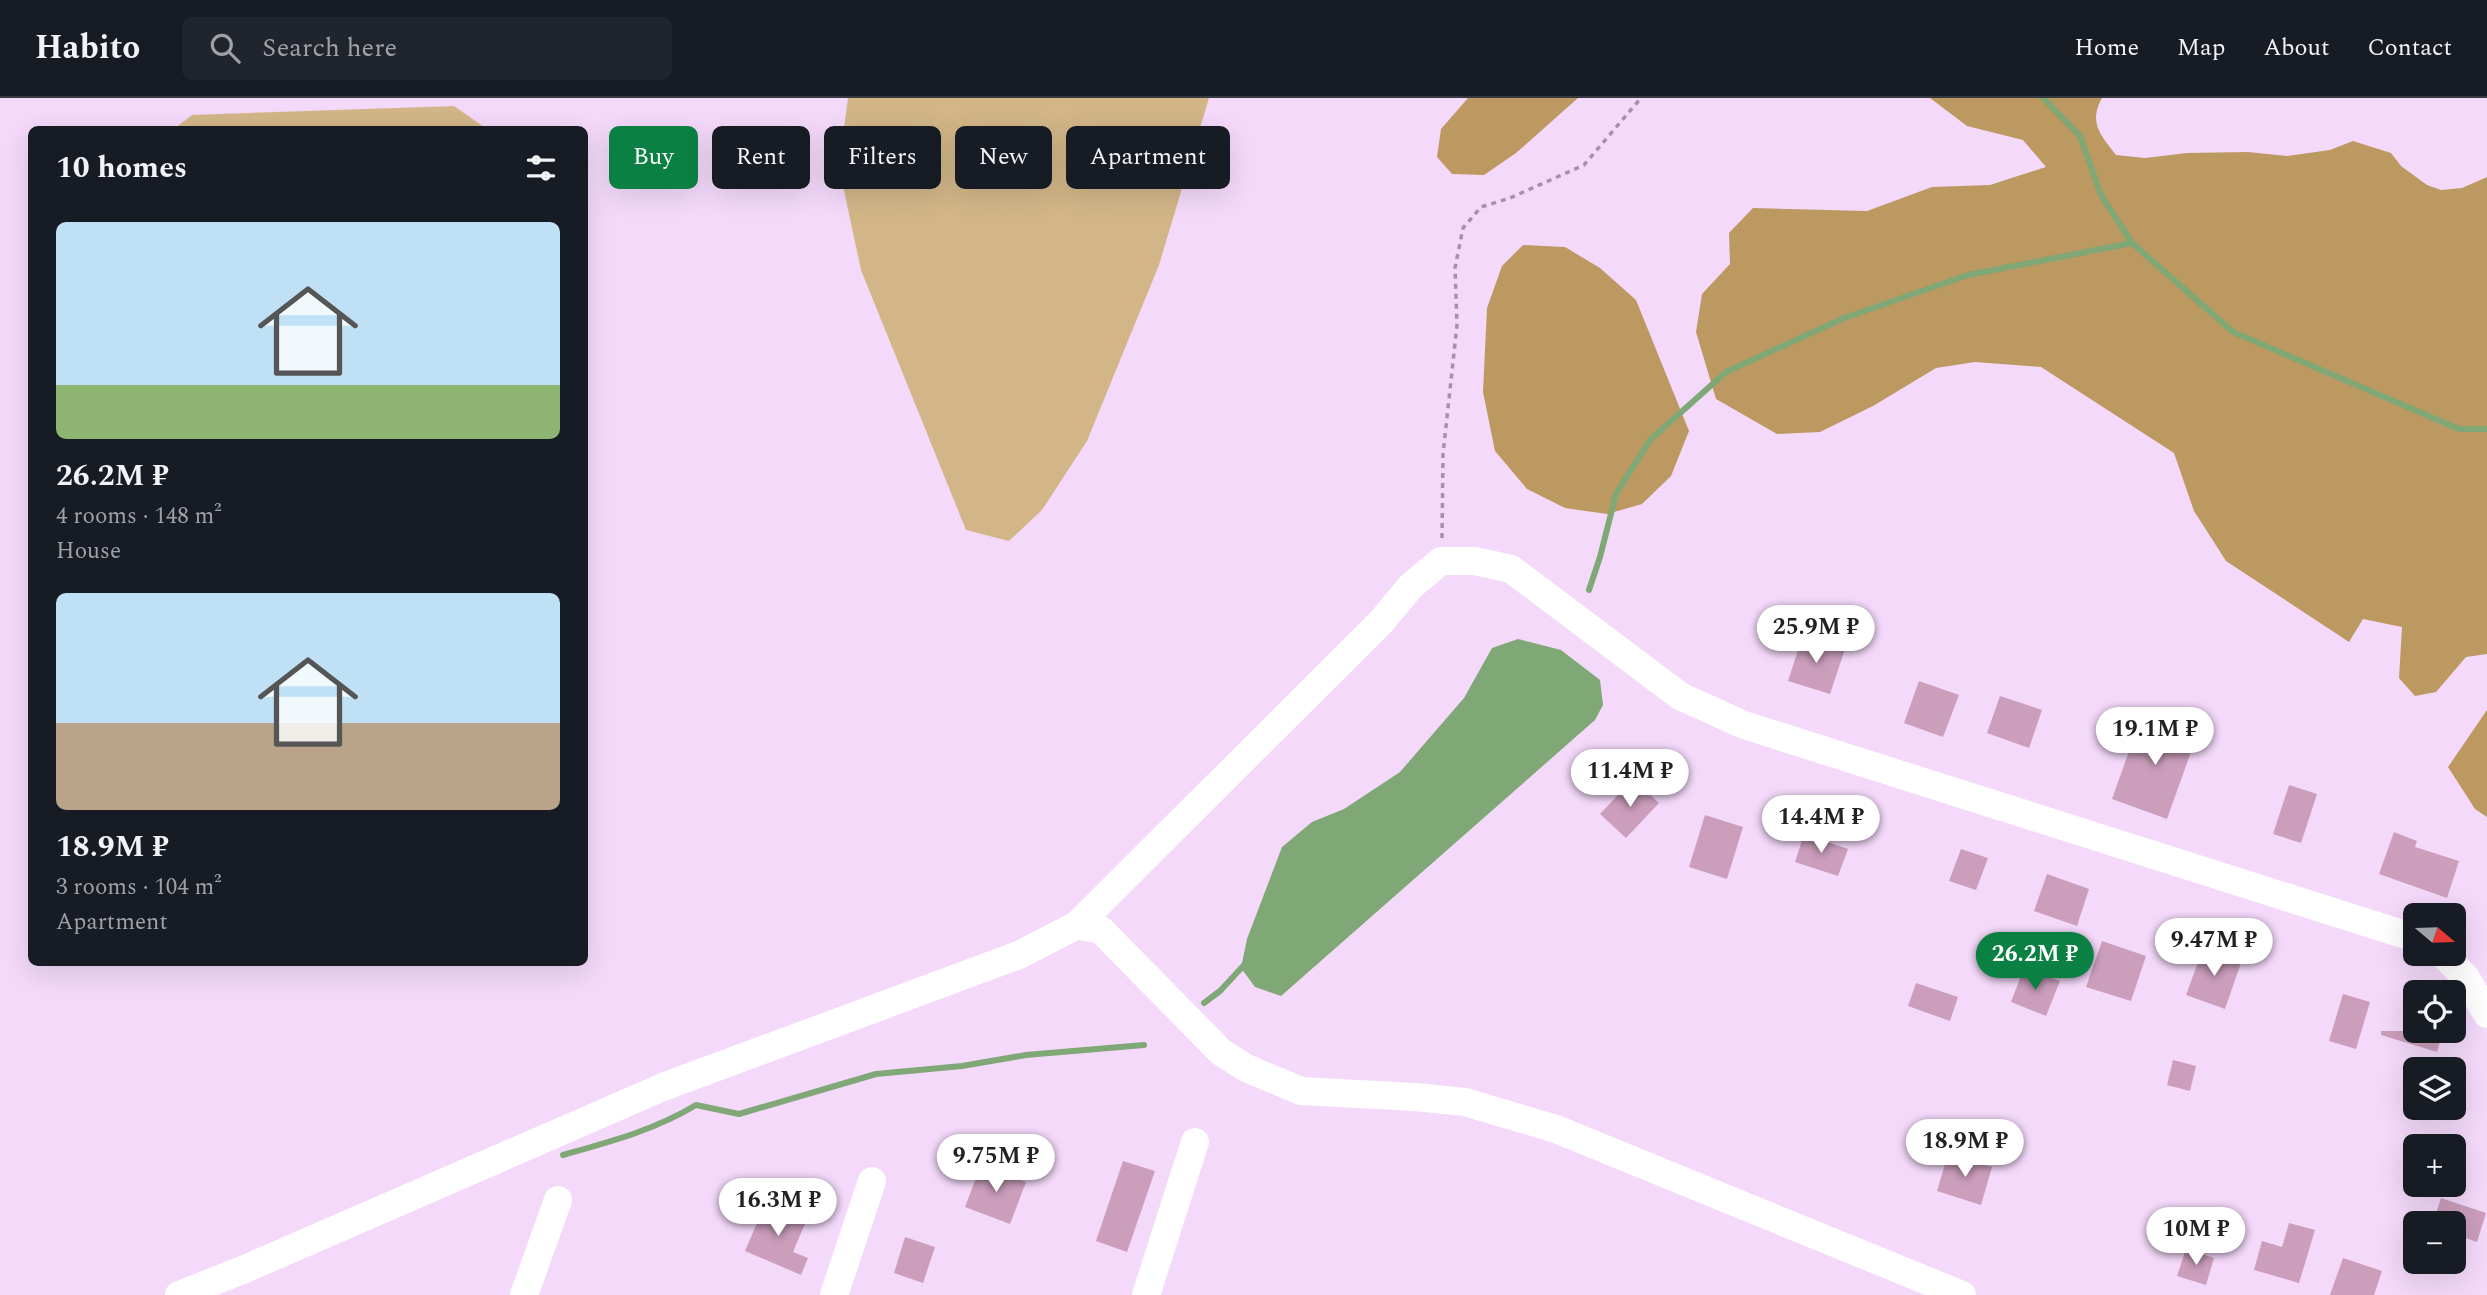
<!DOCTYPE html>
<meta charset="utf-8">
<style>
:root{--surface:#171b24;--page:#20242c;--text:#f1f3f6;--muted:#9ea1a6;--line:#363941;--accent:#0b8043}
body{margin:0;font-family:Spectral,serif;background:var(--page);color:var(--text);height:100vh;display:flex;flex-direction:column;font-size:26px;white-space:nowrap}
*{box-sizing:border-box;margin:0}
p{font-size:23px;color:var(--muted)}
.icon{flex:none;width:38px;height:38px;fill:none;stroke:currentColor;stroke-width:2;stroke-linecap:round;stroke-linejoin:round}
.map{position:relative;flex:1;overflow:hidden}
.side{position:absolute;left:28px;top:28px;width:560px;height:840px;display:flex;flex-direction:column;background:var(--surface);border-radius:10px;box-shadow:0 7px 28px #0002}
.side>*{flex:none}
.top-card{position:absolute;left:609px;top:28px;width:665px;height:63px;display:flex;gap:14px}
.needle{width:46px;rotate:109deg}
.fabs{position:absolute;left:2403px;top:805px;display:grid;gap:14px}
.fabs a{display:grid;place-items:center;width:63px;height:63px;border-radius:10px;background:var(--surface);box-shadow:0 7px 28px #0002;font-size:35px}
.price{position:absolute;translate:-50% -60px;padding:0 16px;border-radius:24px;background:#fff;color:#222;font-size:23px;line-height:46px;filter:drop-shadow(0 2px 4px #0008)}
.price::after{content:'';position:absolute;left:50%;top:42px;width:21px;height:16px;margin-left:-10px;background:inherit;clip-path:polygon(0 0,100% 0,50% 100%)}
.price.active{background:var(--accent);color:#fff}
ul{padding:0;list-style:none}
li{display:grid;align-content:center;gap:14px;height:371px;padding:0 28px}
li span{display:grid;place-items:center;height:217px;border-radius:10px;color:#555}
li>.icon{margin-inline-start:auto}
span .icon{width:126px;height:126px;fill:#fffc;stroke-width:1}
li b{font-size:30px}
h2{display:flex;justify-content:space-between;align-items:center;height:84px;padding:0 28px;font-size:30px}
.chip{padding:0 24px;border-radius:10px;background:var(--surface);box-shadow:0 7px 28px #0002;font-size:24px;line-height:63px}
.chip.active{background:var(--accent);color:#fff}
header{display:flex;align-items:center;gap:42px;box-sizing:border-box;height:98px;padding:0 35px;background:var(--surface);border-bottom:2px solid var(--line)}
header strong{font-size:33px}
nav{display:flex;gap:38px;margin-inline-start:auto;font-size:24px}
.search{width:490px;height:63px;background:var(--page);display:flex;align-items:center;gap:18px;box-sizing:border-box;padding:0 24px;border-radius:10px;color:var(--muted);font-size:26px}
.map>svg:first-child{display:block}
</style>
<header>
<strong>Habito</strong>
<div class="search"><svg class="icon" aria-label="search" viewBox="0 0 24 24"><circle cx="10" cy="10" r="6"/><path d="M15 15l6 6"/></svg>Search here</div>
<nav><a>Home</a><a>Map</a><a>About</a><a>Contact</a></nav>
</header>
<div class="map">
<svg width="2487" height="1197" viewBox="0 0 2487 1197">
<rect width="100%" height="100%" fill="#f4d9fa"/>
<g fill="#d2b688">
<polygon points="848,0 1209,0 1159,167 1087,343 1042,412 1009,443 966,432 861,172 839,69"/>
<polygon points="454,8 487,31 174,31 192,17"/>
</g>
<g fill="#bb9960">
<polygon points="1468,0 1578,0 1516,55 1484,77 1452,76 1437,59 1441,31"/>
<path d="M1930 0H2102C2088 25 2101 37 2116 57L2145 60 2187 55 2248 54 2287 58 2330 52 2353 43 2391 55 2401 68 2427 87 2441 92 2462 90 2487 79V556L2466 559 2436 594 2415 598 2399 580 2402 529 2363 521 2349 544 2226 463 2194 413 2174 355 2041 269 1975 264 1936 270 1873 308 1820 334 1777 336 1716 301 1696 234 1702 196 1730 166 1729 135 1753 110 1867 113 1932 89 1990 87 2046 69 2023 42 1967 28Z"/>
<polygon points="1523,147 1565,149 1600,170 1636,202 1689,333 1671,378 1642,406 1607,416 1565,410 1527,391 1495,353 1483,294 1487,210 1502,168"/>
<polygon points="2487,612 2487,719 2475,711 2448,669"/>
</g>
<polygon fill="#7fa876" points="1518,541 1561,552 1600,582 1603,607 1595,622 1281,898 1255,889 1241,870 1247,841 1282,749 1312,724 1344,711 1400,674 1464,600 1492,550"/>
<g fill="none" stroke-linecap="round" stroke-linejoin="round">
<g stroke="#7fa876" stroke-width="6">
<polyline points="2043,0 2080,38 2101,97 2132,145 2233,234 2459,331 2487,331"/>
<polyline points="1589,492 1600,459 1616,396 1650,342 1726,274 1844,220 1968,177 2132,145"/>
<polyline points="1204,905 1220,893 1245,866"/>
<path d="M563 1057C609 1044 655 1032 696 1007L739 1016 876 976 962 968 1026 957 1144 947"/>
</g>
</g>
<g fill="#cb9ebc">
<polygon points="1803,537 1845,551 1830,596 1788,583"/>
<polygon points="1919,583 1959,597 1943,639 1904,625"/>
<polygon points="2000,598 2042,612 2029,650 1987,635"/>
<polygon points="2142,617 2197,637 2167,721 2112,701"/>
<polygon points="1633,681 1659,705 1626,740 1600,716"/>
<polygon points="2289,687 2317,696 2301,745 2273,736"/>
<polygon points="1705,717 1743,729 1727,781 1689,769"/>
<polygon points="2394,734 2417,743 2415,749 2459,763 2447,800 2379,776"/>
<polygon points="1804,736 1848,751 1838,778 1795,764"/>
<polygon points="1961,751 1988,760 1976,792 1949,783"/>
<polygon points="2047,776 2089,791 2077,828 2034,813"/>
<polygon points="2102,843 2146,858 2131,903 2086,889"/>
<polygon points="2204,848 2242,862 2225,911 2186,897"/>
<polygon points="2024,870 2060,883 2046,918 2011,904"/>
<polygon points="1916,885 1958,899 1950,923 1908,908"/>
<polygon points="2343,896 2370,904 2356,951 2329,943"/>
<polygon points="2381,933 2443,933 2437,954 2381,937"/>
<polygon points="2173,962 2196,968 2190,993 2167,987"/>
<polygon points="1948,1056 1992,1069 1981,1107 1937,1093"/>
<polygon points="1123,1063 1155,1073 1127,1154 1096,1143"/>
<polygon points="981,1067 1026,1084 1010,1126 965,1109"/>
<polygon points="2441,1100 2486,1115 2477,1144 2454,1136 2454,1125 2433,1125"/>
<polygon points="766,1104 807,1121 793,1154 808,1160 801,1177 745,1153"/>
<polygon points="2289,1125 2315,1132 2299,1185 2254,1172 2262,1143 2282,1149"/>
<polygon points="905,1139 935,1149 923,1185 894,1175"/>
<polygon points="2186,1151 2214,1160 2206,1187 2177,1178"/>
<polygon points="2343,1160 2382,1173 2374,1197 2330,1197"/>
</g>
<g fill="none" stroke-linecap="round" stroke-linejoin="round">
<polyline stroke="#a690ab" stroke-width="3.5" stroke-dasharray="5 5" stroke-linecap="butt" points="1442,440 1443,356 1457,227 1455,170 1463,130 1481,109 1510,100 1584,67 1641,0"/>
<g stroke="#fff" stroke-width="28">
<polyline points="1077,827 1381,524 1411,488 1441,463 1475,463 1511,471 1680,598 1744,627 2415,840"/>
<polyline points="2443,856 2466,880 2487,916"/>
<polyline points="179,1197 245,1171 663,989 1019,857 1077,827 1101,832 1221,954 1246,970 1301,993 1415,999 1465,1004 1556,1031 1962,1197"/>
<polyline points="524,1197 558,1102"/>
<polyline points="834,1197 872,1083"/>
<polyline points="1146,1197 1195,1044"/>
</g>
</g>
</svg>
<div class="fabs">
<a><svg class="needle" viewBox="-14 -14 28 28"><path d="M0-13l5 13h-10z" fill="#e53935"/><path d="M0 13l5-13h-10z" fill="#9ea1a6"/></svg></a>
<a><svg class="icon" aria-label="locate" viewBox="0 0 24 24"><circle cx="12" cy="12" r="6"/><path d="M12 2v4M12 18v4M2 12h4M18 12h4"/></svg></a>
<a><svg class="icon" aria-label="layers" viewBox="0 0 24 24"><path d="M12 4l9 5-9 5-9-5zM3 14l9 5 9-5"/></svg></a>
<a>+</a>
<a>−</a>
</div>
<b class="price" style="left:1816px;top:567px">25.9M ₽</b>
<b class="price" style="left:2155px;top:669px">19.1M ₽</b>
<b class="price" style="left:1630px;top:711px">11.4M ₽</b>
<b class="price" style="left:1821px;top:757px">14.4M ₽</b>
<b class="price" style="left:2214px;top:880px">9.47M ₽</b>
<b class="price active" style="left:2035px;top:894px">26.2M ₽</b>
<b class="price" style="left:1965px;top:1081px">18.9M ₽</b>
<b class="price" style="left:996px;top:1096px">9.75M ₽</b>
<b class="price" style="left:778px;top:1140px">16.3M ₽</b>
<b class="price" style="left:2196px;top:1169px">10M ₽</b>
<div class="top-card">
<a class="chip active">Buy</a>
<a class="chip">Rent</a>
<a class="chip">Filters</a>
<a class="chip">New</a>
<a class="chip">Apartment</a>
</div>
<section class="side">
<h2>10 homes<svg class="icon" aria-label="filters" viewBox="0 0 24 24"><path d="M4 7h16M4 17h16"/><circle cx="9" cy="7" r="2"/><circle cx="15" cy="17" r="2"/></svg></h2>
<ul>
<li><span style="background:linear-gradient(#bfe0f5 75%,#8fb573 0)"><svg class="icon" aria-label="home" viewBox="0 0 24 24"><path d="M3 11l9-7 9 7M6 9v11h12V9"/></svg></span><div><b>26.2M ₽</b><p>4 rooms · 148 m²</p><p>House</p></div></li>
<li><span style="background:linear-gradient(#bfe0f5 60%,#b9a48a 0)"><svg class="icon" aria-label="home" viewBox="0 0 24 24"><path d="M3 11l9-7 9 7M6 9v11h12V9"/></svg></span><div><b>18.9M ₽</b><p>3 rooms · 104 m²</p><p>Apartment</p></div></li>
</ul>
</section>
</div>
